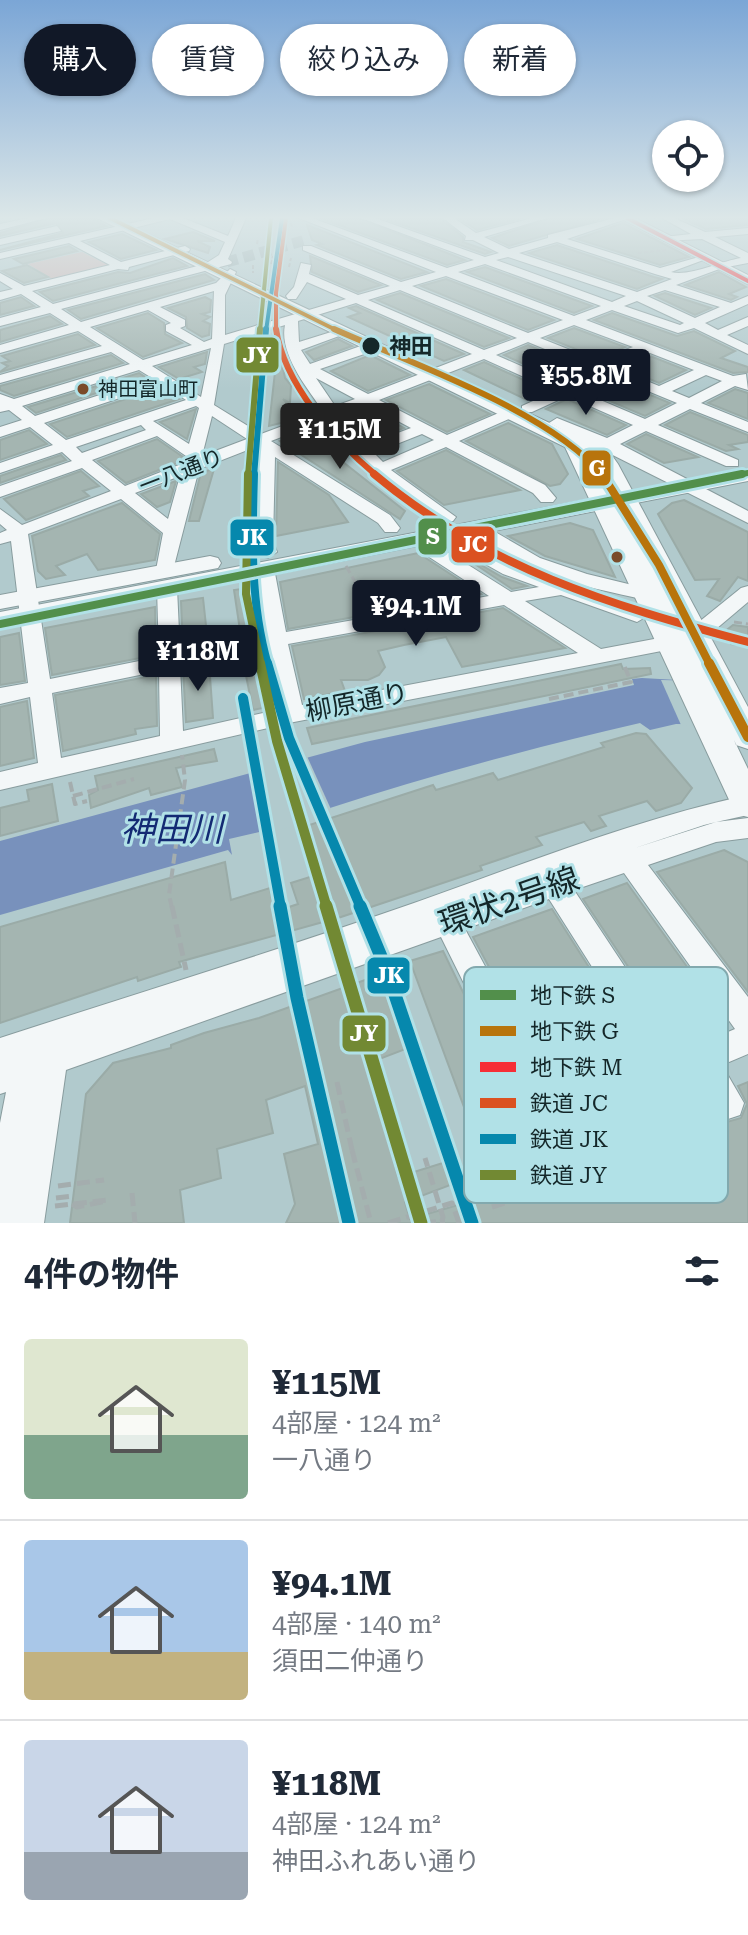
<!DOCTYPE html>
<html lang="ja">
<meta charset="utf-8">
<style>
:root{--surface:#fff;--page:#f2f2f3;--text:#1f2937;--muted:#747a83;--line:#e0e1e3;--accent:#111827}
body{margin:0;font-family:"Roboto Serif","Noto Sans JP",serif;background:var(--page);color:var(--text);height:100vh;display:flex;flex-direction:column;font-size:30px;white-space:nowrap}
*{box-sizing:border-box;margin:0}
p{font-size:26px;color:var(--muted)}
.icon{flex:none;width:44px;height:44px;fill:none;stroke:currentColor;stroke-width:2;stroke-linecap:round;stroke-linejoin:round}
.map{position:relative;height:1223px;overflow:hidden}
.panel{display:flex;flex-direction:column;background:var(--surface);flex:1}
.panel>*{flex:none}
.hud{position:absolute;left:24px;top:24px;width:700px;height:72px;display:flex;gap:16px}
.fabs{position:absolute;left:652px;top:120px;display:grid;gap:16px}
.fabs a{display:grid;place-items:center;width:72px;height:72px;border-radius:50%;background:var(--surface);box-shadow:0 2px 6px #0004;font-size:40px}
.price{position:absolute;translate:-50% -68px;padding:0 18px;border-radius:8px;background:var(--accent);color:#fff;font-size:26px;line-height:52px;filter:drop-shadow(0 2px 4px #0008)}
.price::after{content:'';position:absolute;left:50%;top:48px;width:24px;height:18px;margin-left:-12px;background:inherit;clip-path:polygon(0 0,100% 0,50% 100%)}
.price.current{background:#222;color:#fff}
ul{padding:0;list-style:none}
li{display:flex;align-items:center;gap:24px;height:200px;padding:0 24px}
li+li{border-top:2px solid var(--line)}
li span{display:grid;place-items:center;flex:none;width:224px;height:160px;border-radius:8px;color:#555}
li>.icon{margin-inline-start:auto}
span .icon{width:96px;height:96px;fill:#fffc;stroke-width:1}
li b{font-size:34px}
h2{display:flex;justify-content:space-between;align-items:center;height:96px;padding:0 24px;font-size:34px}
.pill{padding:0 28px;border-radius:36px;background:var(--surface);box-shadow:0 2px 6px #0004;font-size:28px;line-height:72px}
.pill.current{background:var(--accent);color:#fff}
.map>svg:first-child{display:block}
</style>
<div class="map">
<svg width="748" height="1223" viewBox="0 0 748 1223">
<rect width="100%" height="100%" fill="#b1cacd"/>
<polygon fill="#cbb3b2" points="82,252 108,265 52,279 28,264"/>
<path fill="#7891bc" d="M642 678 748 684V725L676 724 650 730 640 723C536 747 432 775 330 808L332 815 229 839 232 855 228 850 221 852 0 915V841L365 742 634 685 632 679Z"/>
<g fill="#b1cacd">
<polygon points="661,680 748,682 748,727 681,725"/>
<polygon points="306,754 334,816 262,834 252,767"/>
</g>
<g fill="#a4b5b1" stroke="#9aaba7" stroke-width="2">
<polygon points="49,218 91,218 106,226 0,250 63,233 56,223 0,236 0,233"/>
<polygon points="320,218 358,218 465,260 447,265"/>
<polygon points="383,218 440,218 463,237 463,242 491,252 485,254"/>
<polygon points="459,218 522,218 477,230"/>
<polygon points="550,218 604,218 509,246 492,238"/>
<polygon points="682,218 747,218 747,225 706,229"/>
<polygon points="623,223 662,243 689,257 660,265 577,239"/>
<polygon points="307,225 427,272 401,279 317,245 322,244 312,240"/>
<polygon points="193,232 215,241 197,241 210,247 208,253 165,239"/>
<polygon points="122,234 156,250 121,259 89,242"/>
<polygon points="557,245 654,277 662,279 637,289 529,253"/>
<polygon points="69,246 77,251 23,264 14,259"/>
<polygon points="310,256 381,285 358,292 312,272"/>
<polygon points="173,258 187,266 53,301 40,292 118,272 130,273"/>
<polygon points="27,265 48,277 24,283 2,271"/>
<polygon points="485,267 592,306 574,313 467,272"/>
<polygon points="719,272 746,287 729,294 737,297 731,300 685,285"/>
<polygon points="205,274 214,280 81,319 68,310"/>
<polygon points="446,279 554,320 528,330 421,286"/>
<polygon points="400,293 509,338 484,347 377,300"/>
<polygon points="665,293 711,308 695,315 655,296"/>
<polygon points="21,297 34,306 0,315 0,303"/>
<polygon points="205,297 211,300 210,312 202,314 210,317 203,321 210,324 209,335 202,337 187,328 186,317 168,308"/>
<polygon points="356,306 464,354 444,361 348,317 360,313 349,308"/>
<polygon points="148,313 164,323 165,334 182,343 143,357 97,328"/>
<polygon points="612,313 677,336 694,331 735,351 721,358 748,367 748,372 733,373 594,320"/>
<polygon points="50,316 62,324 0,342 0,330"/>
<polygon points="574,328 625,347 598,358 548,338"/>
<polygon points="78,334 95,345 0,372 8,366 2,363 10,361 2,356"/>
<polygon points="338,339 352,346 314,360 306,352"/>
<polygon points="528,345 578,366 553,377 504,355"/>
<polygon points="207,352 205,364 194,367 202,372 179,379 159,367"/>
<polygon points="277,354 280,354 285,378 291,385 290,403 283,399 290,406 289,421 269,426"/>
<polygon points="645,354 686,370 659,383 618,366"/>
<polygon points="111,355 123,363 14,396 0,390 0,386"/>
<polygon points="370,355 410,375 368,391 331,371"/>
<polygon points="484,362 548,391 527,400 464,370"/>
<polygon points="139,373 145,377 36,413 28,407"/>
<polygon points="429,384 490,414 447,432 386,400"/>
<polygon points="631,387 670,403 645,416 605,399"/>
<polygon points="159,388 179,399 67,437 50,424"/>
<polygon points="735,389 748,393 748,419 708,403"/>
<polygon points="567,399 626,425 607,435 546,409"/>
<polygon points="366,407 404,428 367,441 346,415"/>
<polygon points="196,409 187,439 160,422"/>
<polygon points="690,412 748,435 748,442 729,445 738,449 726,451 665,425"/>
<polygon points="508,423 552,444 568,474 560,484 550,486 466,441"/>
<polygon points="29,430 47,444 0,460 0,440"/>
<polygon points="305,432 405,511 400,519 280,441"/>
<polygon points="646,434 698,457 664,463 627,444"/>
<polygon points="157,439 183,457 182,461 126,483 98,461"/>
<polygon points="446,450 520,490 444,505 397,471"/>
<polygon points="61,455 66,460 0,483 0,476"/>
<polygon points="278,462 329,495 348,522 276,536"/>
<polygon points="214,469 199,521 189,521 201,472"/>
<polygon points="81,471 99,486 83,491 89,496 26,520 4,499"/>
<polygon points="176,481 170,502 157,507 141,494"/>
<polygon points="684,500 748,532 748,581 738,577 720,601 707,596 719,579 695,580 658,514 672,503"/>
<polygon points="122,503 160,534 155,560 98,570 87,554 56,566 65,575 46,579 38,571 32,536"/>
<polygon points="570,523 593,530 615,577 545,556 508,536"/>
<polygon points="448,546 502,577 527,586 512,589"/>
<polygon points="418,553 481,594 288,629 280,582"/>
<polygon points="256,587 263,633 241,637 234,590"/>
<polygon points="203,598 208,644 183,649 181,601"/>
<polygon points="155,607 156,655 52,675 45,628"/>
<polygon points="503,608 565,648 462,667 446,637 404,645 378,651 385,667 379,675 368,680 341,680 345,691 304,699 292,646"/>
<polygon points="733,625 748,627 748,646 731,644 723,633"/>
<polygon points="19,633 25,681 0,685 0,637"/>
<polygon points="266,652 277,705 253,710 242,656"/>
<polygon points="209,663 213,718 186,722 183,668"/>
<polygon points="621,664 623,669 650,668 651,674 312,744 307,728"/>
<polygon points="156,675 157,726 135,729 136,734 63,751 55,695"/>
<polygon points="27,701 34,758 0,766 0,707"/>
<polygon points="636,733 646,734 692,788 681,803 656,811 647,801 599,816 606,826 591,831 584,822 536,837 542,845 480,866 482,870 341,917 179,962 181,967 138,981 137,977 0,1023 0,927 225,862 231,900 270,888 274,912 298,904 291,883 323,873 303,827 433,785 436,790 493,773 498,780 604,747 601,743"/>
<polygon points="214,749 217,761 176,768 182,787 151,795 149,788 91,808 89,795 98,790 95,776"/>
<polygon points="52,784 58,821 0,836 0,808 29,801 27,790"/>
<polygon points="724,850 748,862 748,992 657,872"/>
<polygon points="627,883 721,1014 673,1034 583,899"/>
<polygon points="552,909 639,1046 561,1080 546,1074 473,937"/>
<polygon points="443,951 545,1161 550,1159 553,1164 704,1101 715,1118 727,1122 741,1118 747,1104 738,1086 748,1082 748,1223 286,1223 295,1204 284,1154 318,1144 305,1086 266,1100 273,1133 217,1149 221,1178 180,1190 184,1223 70,1223 86,1094 113,1063 171,1048 171,1045 204,1033 259,1018 390,971 416,1045 366,1064 398,1177 446,1162 453,1184 405,1202 410,1219 506,1191 498,1168 488,1172 410,961"/>
</g>
<g fill="none" stroke-linecap="round" stroke-linejoin="round">
<polyline stroke="#92a9ac" stroke-width="11" stroke-dasharray="11 6" stroke-linecap="butt" points="227,262 306,240"/>
<defs>
<g id="minor">
<polygon points="29,218 46,218 0,230 0,224"/>
<path d="M154 218H183L228 236 236 218H246L228 259 232 262 231 264 61 309 81 322 216 283 230 269 236 272 225 295V335L346 299 307 282 296 299H288L286 296 294 287 301 263 311 265 309 274 358 295 390 286 303 250V246H311L401 282 436 272 299 218H312L447 268 474 260 361 218H375L485 257 499 253 473 240H465L466 236 443 218H454L476 233 532 218H547L484 237 509 249 548 238V235L615 218H629L567 239 660 268 706 255V259L671 272C689 277 721 261 741 258L702 239 664 241V237L691 234 662 218H674L705 232 748 228V234L715 237 748 253V263L722 268 676 285 731 303 748 296V304L705 323 718 330 748 317V326L727 335 748 345V354L694 328 678 333 612 310 586 320 733 376 746 374 748 390 735 386 701 403 748 422V432L690 409 658 425 738 460V466H726L646 431 620 444 748 511V523L549 423 557 418 607 438 633 425 567 396 532 412H522V406L555 391 484 359 379 400 447 435 508 409H518V415L459 441 545 485 556 498 553 502H541L533 493 446 447 391 470 456 517 453 521H441L376 474 329 419 271 441 390 515 400 528 397 532H385L378 523 275 457 273 541 277 552 268 558 261 556 255 541 258 446 199 469 172 574H158L156 570 163 533 121 499 28 534 50 679 159 657 157 588 167 582 177 588 180 653 266 635 256 568 265 562 274 568 286 632 489 596 420 551 410 539 419 534 511 592 539 587 503 574 439 538 436 534 445 529 517 566 644 612 647 616 637 622 561 595 525 601 601 649 670 636 677 638 680 643 677 648 294 722 0 790V772L38 763 30 697 0 704V688L28 683 11 541 0 544V533L7 530 0 524V509L22 525 111 491 82 468 0 497V486L72 461 62 452 0 473V463L53 445 30 427 0 437V427L22 420 9 410 0 412V394L14 399 130 364 111 352 0 383V375L102 346 78 331 0 353V345L69 325 50 313 0 326V318L41 307 21 294 0 300V292L13 289 0 281V273L24 286 110 265 69 243 0 259V253ZM170 219 225 242 219 255 205 264 53 304 32 291 118 269 128 270 129 267 189 251 190 249 185 246 121 262 80 241ZM557 242 655 274 672 279 637 292 519 253ZM508 257 626 296 612 302 496 260ZM485 264 601 306 574 316 458 272ZM446 276 563 320 528 333 412 286ZM400 290 517 338 484 350 368 300ZM665 290 720 307 695 318 647 296ZM214 291 212 339 204 342 180 328 185 326V320L160 307ZM637 301 684 323 680 325 624 306ZM356 303 472 354 368 394 320 369 379 349V343H369L310 364 301 350 350 332 344 328 299 342 298 321ZM148 310 171 323 166 325V331L192 345 143 360 90 327ZM285 325C279 354 307 388 323 411L261 434 214 405 224 344ZM574 325 633 347 598 361 540 338ZM528 342 586 366 553 380 496 355ZM211 348 201 397 152 366ZM645 351 694 370 659 386 610 366ZM139 370 152 378 35 416 22 406ZM598 371 619 379 586 394 565 385ZM706 375 722 381 689 398 672 391ZM316 378 355 399 335 406ZM162 384 186 400 66 440 44 423ZM631 384 677 403 645 419 598 399ZM366 404 411 428 366 445 341 414ZM196 406 199 408 189 444 153 421ZM212 416 247 439 202 456ZM141 425 146 430 82 453 76 447ZM422 434 434 440 383 462 374 453ZM157 436 186 456 184 463 125 486 92 460ZM180 476 168 519 135 493ZM504 605 578 653 302 705 288 644ZM268 648 281 709 183 731 180 666ZM159 671 160 736 61 758 52 693Z"/>
<polygon points="57,226 61,231 0,245 0,239"/>
<path d="M478 522 540 558 587 574 653 590 656 594 646 600C592 588 505 572 469 527L472 523Z"/>
<polygon points="748,586 748,602 703,640 689,640 686,635 689,630 741,588"/>
<path d="M748 795V815L716 822 748 818V838L716 842 648 865 748 997V1054L722 1065 744 1103 740 1115 728 1119 716 1115 694 1078 573 1129 530 1117 441 937 66 1070 44 1223H0V1123L6 1092 0 1094V1038C138 993 277 951 414 903 524 864 634 820 748 795ZM716 822 635 848 704 825ZM624 873 735 1029 681 1052 574 890ZM549 899 653 1063 573 1097 552 1091 465 929Z"/>
</g>
<g id="major">
<polygon points="620,218 635,218 748,275 748,284"/>
<polygon points="748,469 748,481 0,628 0,612"/>
<polygon points="210,556 218,558 221,563 218,568 0,609 0,595"/>
</g>
<polygon id="highway" points="97,218 114,218 573,434 582,430 601,440 618,464 748,707 748,749 736,745 734,740 748,769 748,817 736,814 731,804 565,447"/>
</defs>
<use href="#minor" stroke="#889c9e" stroke-width="2"/>
<use href="#major" stroke="#889c9e" stroke-width="2"/>
<use href="#highway" stroke="#889c9e" stroke-width="2"/>
<g stroke="#a4adae" stroke-width="2" stroke-dasharray="4 2" stroke-linecap="butt">
<polyline points="284,218 285,222"/>
<polyline points="291,223 292,229"/>
<polyline points="257,244 258,238"/>
<polyline points="638,253 666,250"/>
<polyline points="271,264 273,256"/>
<polyline points="253,265 253,273"/>
<polyline points="289,267 291,258"/>
</g>
<g stroke="#a4adae" stroke-width="3" stroke-dasharray="8 4" stroke-linecap="butt">
<polyline points="346,566 370,608"/>
<polyline points="734,622 748,624"/>
</g>
<g stroke="#a4adae" stroke-width="4" stroke-dasharray="10 5" stroke-linecap="butt">
<polyline points="549,699 631,682 624,665"/>
<polyline points="70,782 75,804 87,801"/>
<polyline points="73,796 134,779"/>
<polyline points="172,908 169,895 185,780 182,755"/>
</g>
<g stroke="#a4adae" stroke-width="5" stroke-dasharray="13 6" stroke-linecap="butt">
<polyline points="172,906 186,970"/>
<polyline points="687,1028 693,1037"/>
<polyline points="337,1082 352,1150"/>
<polyline points="669,1099 685,1125"/>
<polyline points="58,1186 104,1180"/>
<polyline points="132,1193 135,1223"/>
<polyline points="56,1198 74,1196"/>
<polyline points="72,1204 77,1207 107,1201"/>
<polyline points="55,1206 108,1200"/>
<polyline points="492,1207 554,1187 557,1194"/>
<polyline points="440,1223 445,1223"/>
</g>
<use href="#minor" fill="#f3f7f8" fill-rule="evenodd"/>
<use href="#major" fill="#f3f7f8" fill-rule="evenodd"/>
<use href="#highway" fill="#f3f7f8" fill-rule="evenodd"/>
<g stroke="#a4adae" stroke-width="5" stroke-dasharray="13 6" stroke-linecap="butt">
<polyline points="352,1150 371,1223"/>
<polyline points="388,1223 452,1203 459,1223"/>
<polyline points="423,1223 442,1221 443,1217 425,1158"/>
</g>
<defs>
<polyline id="rail-1-far2" points="276,331 276,293 286,218"/>
<path id="rail-1-far1" d="M276 329C284 384 335 441 377 476"/>
<path id="rail-1" d="M374 474C486 568 610 605 748 642"/>
<polyline id="rail-2-far4" points="266,331 282,218"/>
<polyline id="rail-2-far3" points="254,476 266,329"/>
<path id="rail-2-far2" d="M254 474C252 538 250 603 268 665"/>
<g id="rail-2-far1">
<polyline points="267,663 289,738 361,908"/>
<polyline points="243,698 281,908"/>
</g>
<g id="rail-2">
<polyline points="280,906 297,998 349,1223"/>
<polyline points="360,906 387,971 472,1223"/>
</g>
<polyline id="rail-3-far4" points="260,331 271,218"/>
<polyline id="rail-3-far3" points="248,476 260,329"/>
<polyline id="rail-3-far2" points="248,474 246,594 261,665"/>
<polyline id="rail-3-far1" points="260,663 277,741 327,908"/>
<polyline id="rail-3" points="326,906 421,1223"/>
</defs>
<use href="#rail-1-far2" stroke="#b1e1e7" stroke-width="7"/>
<use href="#rail-1-far1" stroke="#b1e1e7" stroke-width="10"/>
<use href="#rail-1" stroke="#b1e1e7" stroke-width="14"/>
<use href="#rail-2-far4" stroke="#b1e1e7" stroke-width="7"/>
<use href="#rail-2-far3" stroke="#b1e1e7" stroke-width="10"/>
<use href="#rail-2-far2" stroke="#b1e1e7" stroke-width="14"/>
<use href="#rail-2-far1" stroke="#b1e1e7" stroke-width="16"/>
<use href="#rail-2" stroke="#b1e1e7" stroke-width="19"/>
<use href="#rail-3-far4" stroke="#b1e1e7" stroke-width="7"/>
<use href="#rail-3-far3" stroke="#b1e1e7" stroke-width="10"/>
<use href="#rail-3-far2" stroke="#b1e1e7" stroke-width="14"/>
<use href="#rail-3-far1" stroke="#b1e1e7" stroke-width="16"/>
<use href="#rail-3" stroke="#b1e1e7" stroke-width="19"/>
<use href="#rail-1-far2" stroke="#db5121" stroke-width="4"/>
<use href="#rail-1-far1" stroke="#db5121" stroke-width="6"/>
<use href="#rail-1" stroke="#db5121" stroke-width="8"/>
<use href="#rail-2-far4" stroke="#0688ad" stroke-width="4"/>
<use href="#rail-2-far3" stroke="#0688ad" stroke-width="6"/>
<use href="#rail-2-far2" stroke="#0688ad" stroke-width="8"/>
<use href="#rail-2-far1" stroke="#0688ad" stroke-width="10"/>
<use href="#rail-2" stroke="#0688ad" stroke-width="13"/>
<use href="#rail-3-far4" stroke="#728933" stroke-width="4"/>
<use href="#rail-3-far3" stroke="#728933" stroke-width="6"/>
<use href="#rail-3-far2" stroke="#728933" stroke-width="8"/>
<use href="#rail-3-far1" stroke="#728933" stroke-width="10"/>
<use href="#rail-3" stroke="#728933" stroke-width="13"/>
<defs>
<polyline id="metro-1-far1" points="732,476 748,473"/>
<polyline id="metro-1" points="0,624 742,474"/>
<polyline id="metro-2-far3" points="110,218 338,331"/>
<path id="metro-2-far2" d="M334 329C410 363 552 412 603 476"/>
<polyline id="metro-2-far1" points="602,474 659,565 710,665"/>
<polyline id="metro-2" points="709,663 748,737"/>
<polyline id="metro-3" points="627,218 748,281"/>
</defs>
<use href="#metro-1-far1" stroke="#b1e1e7" stroke-width="10"/>
<use href="#metro-1" stroke="#b1e1e7" stroke-width="14"/>
<use href="#metro-2-far3" stroke="#b1e1e7" stroke-width="7"/>
<use href="#metro-2-far2" stroke="#b1e1e7" stroke-width="10"/>
<use href="#metro-2-far1" stroke="#b1e1e7" stroke-width="14"/>
<use href="#metro-2" stroke="#b1e1e7" stroke-width="16"/>
<use href="#metro-3" stroke="#b1e1e7" stroke-width="7"/>
<use href="#metro-1-far1" stroke="#528f4b" stroke-width="6"/>
<use href="#metro-1" stroke="#528f4b" stroke-width="8"/>
<use href="#metro-2-far3" stroke="#b8740c" stroke-width="4"/>
<use href="#metro-2-far2" stroke="#b8740c" stroke-width="6"/>
<use href="#metro-2-far1" stroke="#b8740c" stroke-width="8"/>
<use href="#metro-2" stroke="#b8740c" stroke-width="10"/>
<use href="#metro-3" stroke="#f62e36" stroke-width="4"/>
</g>
<linearGradient id="sky" x2="0" y2="1"><stop stop-color="#7ba6d6"/><stop offset="0.56" stop-color="#dce7e8"/><stop offset="1" stop-color="#dce7e8" stop-opacity="0"/></linearGradient>
<rect width="748" height="389" fill="url(#sky)"/>
<circle fill="#142729" stroke="#b1e1e7" stroke-width="3" cx="371" cy="346" r="10"/>
<g fill="#7a4b2a" stroke="#b1e1e7" stroke-width="3">
<circle cx="83" cy="389" r="7"/>
<circle cx="617" cy="557" r="7"/>
</g>
<g text-anchor="middle" stroke-width="6" stroke-linejoin="round" paint-order="stroke">
<g font-size="20" fill="#142729" stroke="#b1e1e7" text-anchor="start">
<text x="98" y="396">神田富山町</text>
</g>
<g font-size="22" font-weight="bold" fill="#142729" stroke="#b1e1e7" text-anchor="start">
<text x="389" y="354">神田</text>
</g>
<g font-size="22" fill="#142729" stroke="#b1e1e7">
<text transform="translate(181 471) rotate(-21)" y="8">一八通り</text>
</g>
<g font-size="26" fill="#142729" stroke="#b1e1e7">
<text transform="translate(357 702) rotate(-11)" y="9">柳原通り</text>
</g>
<g font-size="32" fill="#142729" stroke="#b1e1e7">
<text transform="translate(509 901) rotate(-19)" y="11">環状2号線</text>
</g>
<g font-size="34" font-style="italic" fill="#132a73" stroke="#b1e1e7">
<text x="172" y="841">神田川</text>
</g>
</g>
<rect x="464" y="967" width="264" height="236" rx="12" fill="#b1e1e7" stroke="#82a9ae" stroke-width="2"/>
<rect x="480" y="990" width="36" height="10" fill="#528f4b"/>
<rect x="480" y="1026" width="36" height="10" fill="#b8740c"/>
<rect x="480" y="1062" width="36" height="10" fill="#f62e36"/>
<rect x="480" y="1098" width="36" height="10" fill="#db5121"/>
<rect x="480" y="1134" width="36" height="10" fill="#0688ad"/>
<rect x="480" y="1170" width="36" height="10" fill="#728933"/>
<g font-size="22" fill="#142729">
<text x="530" y="1003">地下鉄 S</text>
<text x="530" y="1039">地下鉄 G</text>
<text x="530" y="1075">地下鉄 M</text>
<text x="530" y="1111">鉄道 JC</text>
<text x="530" y="1147">鉄道 JK</text>
<text x="530" y="1183">鉄道 JY</text>
</g>
<g stroke="#b1e1e7" stroke-width="3">
<rect x="235" y="336" width="45" height="38" rx="8" fill="#728933"/>
<rect x="581" y="449" width="31" height="38" rx="8" fill="#b8740c"/>
<rect x="417" y="517" width="31" height="39" rx="8" fill="#528f4b"/>
<rect x="229" y="518" width="46" height="39" rx="8" fill="#0688ad"/>
<rect x="450" y="525" width="46" height="39" rx="8" fill="#db5121"/>
<rect x="366" y="956" width="45" height="39" rx="8" fill="#0688ad"/>
<rect x="341" y="1014" width="46" height="39" rx="8" fill="#728933"/>
</g>
<g font-size="22" text-anchor="middle" font-weight="bold" fill="#fff">
<text x="257" y="363">JY</text>
<text x="597" y="476">G</text>
<text x="433" y="544">S</text>
<text x="252" y="545">JK</text>
<text x="473" y="552">JC</text>
<text x="389" y="983">JK</text>
<text x="364" y="1041">JY</text>
</g>
</svg>
<div class="fabs">
<a><svg class="icon" aria-label="locate" viewBox="0 0 24 24"><circle cx="12" cy="12" r="6"/><path d="M12 2v4M12 18v4M2 12h4M18 12h4"/></svg></a>
</div>
<b class="price" style="left:586px;top:417px">¥55.8M</b>
<b class="price current" style="left:340px;top:471px">¥115M</b>
<b class="price" style="left:416px;top:648px">¥94.1M</b>
<b class="price" style="left:198px;top:693px">¥118M</b>
<div class="hud">
<a class="pill current">購入</a>
<a class="pill">賃貸</a>
<a class="pill">絞り込み</a>
<a class="pill">新着</a>
</div>
</div>
<section class="panel">
<h2>4件の物件<svg class="icon" aria-label="filters" viewBox="0 0 24 24"><path d="M4 7h16M4 17h16"/><circle cx="9" cy="7" r="2"/><circle cx="15" cy="17" r="2"/></svg></h2>
<ul>
<li><span style="background:linear-gradient(#dfe7d0 60%,#7fa58c 0)"><svg class="icon" aria-label="home" viewBox="0 0 24 24"><path d="M3 11l9-7 9 7M6 9v11h12V9"/></svg></span><div><b>¥115M</b><p>4部屋 · 124 m²</p><p>一八通り</p></div></li>
<li><span style="background:linear-gradient(#a9c7e8 70%,#c2b280 0)"><svg class="icon" aria-label="home" viewBox="0 0 24 24"><path d="M3 11l9-7 9 7M6 9v11h12V9"/></svg></span><div><b>¥94.1M</b><p>4部屋 · 140 m²</p><p>須田二仲通り</p></div></li>
<li><span style="background:linear-gradient(#c9d6e8 70%,#9aa5b1 0)"><svg class="icon" aria-label="home" viewBox="0 0 24 24"><path d="M3 11l9-7 9 7M6 9v11h12V9"/></svg></span><div><b>¥118M</b><p>4部屋 · 124 m²</p><p>神田ふれあい通り</p></div></li>
</ul>
</section>
